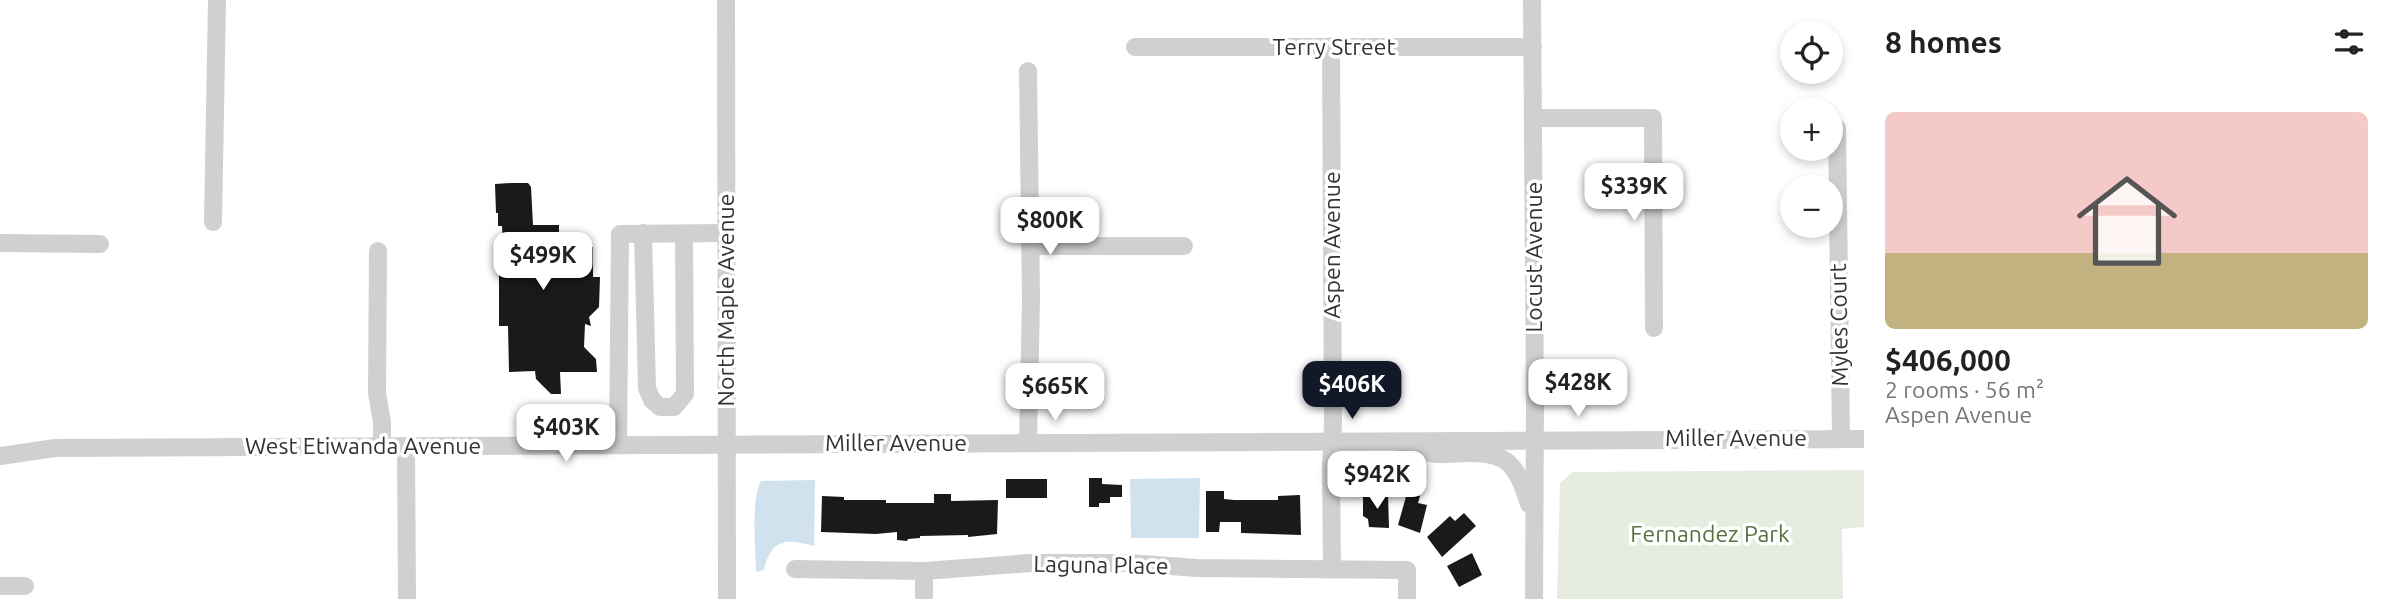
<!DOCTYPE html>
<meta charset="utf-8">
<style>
:root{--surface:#fff;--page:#f2f2f2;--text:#222;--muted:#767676;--accent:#111827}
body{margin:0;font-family:Ubuntu,sans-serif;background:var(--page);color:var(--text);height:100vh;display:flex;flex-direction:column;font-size:26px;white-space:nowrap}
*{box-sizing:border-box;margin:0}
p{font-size:23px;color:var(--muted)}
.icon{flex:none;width:38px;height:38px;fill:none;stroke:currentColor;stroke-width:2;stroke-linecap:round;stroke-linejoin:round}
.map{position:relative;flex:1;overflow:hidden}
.side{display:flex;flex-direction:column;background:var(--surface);width:525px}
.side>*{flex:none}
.buttons{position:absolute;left:1780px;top:21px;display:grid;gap:14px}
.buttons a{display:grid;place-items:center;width:63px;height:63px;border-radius:50%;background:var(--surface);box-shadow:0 4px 10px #0003;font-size:35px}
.price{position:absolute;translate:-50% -60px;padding:0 16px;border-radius:14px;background:#fff;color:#222;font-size:23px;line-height:46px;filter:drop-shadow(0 2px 4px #0008)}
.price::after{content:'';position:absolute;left:50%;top:42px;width:21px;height:16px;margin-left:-10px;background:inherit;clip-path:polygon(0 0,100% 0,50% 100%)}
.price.on{background:var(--accent);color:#fff}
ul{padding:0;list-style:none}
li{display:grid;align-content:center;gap:14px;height:371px;padding:0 21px}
li span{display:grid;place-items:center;height:217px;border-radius:10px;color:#555}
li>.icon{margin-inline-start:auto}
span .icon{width:126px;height:126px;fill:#fffc;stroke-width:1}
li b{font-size:30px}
h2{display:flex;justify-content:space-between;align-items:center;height:84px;padding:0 21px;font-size:30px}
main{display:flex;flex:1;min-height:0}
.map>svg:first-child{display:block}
</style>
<main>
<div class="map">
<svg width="1864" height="599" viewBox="0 0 1864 599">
<rect width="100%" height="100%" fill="#fff"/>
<polygon fill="#e6ecdf" points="1864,470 1864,527 1842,529 1843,599 1557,599 1560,483 1573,472"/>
<g fill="#cfe2ee">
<polygon points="1200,478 1199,538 1131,538 1130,479"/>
<path d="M815 480 814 546C786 538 771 539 764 570L756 572C756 546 750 504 761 481Z"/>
</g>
<g fill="#1a1a1a">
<polygon points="512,183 528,183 531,187 533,225 559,225 559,238 581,240 586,247 593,247 593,277 600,277 599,307 589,317 591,326 585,324 584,347 596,359 597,372 560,372 561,394 551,394 536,379 535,371 509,372 508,326 499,326 499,247 503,248 502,226 498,226 498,213 496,213 495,184"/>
<polygon points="1089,478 1102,478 1102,484 1122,485 1122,497 1110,497 1110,503 1099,503 1099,507 1089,507"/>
<rect x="1006" y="479" width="41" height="19"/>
<polygon points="1206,491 1224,491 1224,499 1234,500 1278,500 1278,496 1300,495 1301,535 1241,533 1241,522 1220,522 1219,532 1206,532"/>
<polygon points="1407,493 1420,496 1418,503 1427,505 1420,533 1398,525"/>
<polygon points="934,494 951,494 951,501 998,500 997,534 968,537 968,535 920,536 920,538 908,539 907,541 897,540 897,532 876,534 821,532 822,496 844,497 844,500 886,500 886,503 934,503"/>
<polygon points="1363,495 1388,495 1389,528 1369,527 1368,519 1363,516"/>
<polygon points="1464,513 1476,526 1442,557 1427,537 1450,516 1455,521"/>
<polygon points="1472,553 1482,575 1459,587 1447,566"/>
</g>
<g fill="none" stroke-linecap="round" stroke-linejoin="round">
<g stroke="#d0d0d0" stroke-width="18">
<polyline points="726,0 727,599"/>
<polyline points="1532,0 1535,405 1534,599"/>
<polyline points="1331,46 1333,421 1331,468 1332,569"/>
<polyline points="1135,47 1533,47"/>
<polyline points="1028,71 1031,299 1028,442"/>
<polyline points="1533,118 1653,118 1654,328"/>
<polyline points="1837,128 1841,438"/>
<polyline points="213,222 217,0"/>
<polyline points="643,233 647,388 652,400 660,407 674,407 685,394 684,234"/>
<polyline points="0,243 100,244"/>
<polyline points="1030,246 1184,246"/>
<polyline points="378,251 377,393 382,422 382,446"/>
<polyline points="618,445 620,234 726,233"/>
<polyline points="406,446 407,599"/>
<path d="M1403 447C1414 449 1425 453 1436 454 1457 455 1487 448 1506 461 1519 471 1524 489 1529 504"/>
<polyline points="0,456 55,448 1864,439"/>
<polyline points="795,569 924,571 1031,563 1129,563 1197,568 1407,570 1407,599"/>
<polyline points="924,571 924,599"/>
<polyline points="0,586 25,586"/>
</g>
</g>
<g text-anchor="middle" stroke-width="7" stroke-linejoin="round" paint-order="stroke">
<g font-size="23" fill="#333" stroke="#fff">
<text x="1334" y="55">Terry Street</text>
<text transform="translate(1332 245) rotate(-90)" y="8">Aspen Avenue</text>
<text transform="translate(1534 257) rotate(-90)" y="8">Locust Avenue</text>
<text transform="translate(726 300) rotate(-90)" y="8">North Maple Avenue</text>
<text transform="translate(1839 325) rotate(-91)" y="8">Myles Court</text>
<text x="1736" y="446">Miller Avenue</text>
<text x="896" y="451">Miller Avenue</text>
<text x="363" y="454">West Etiwanda Avenue</text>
<text transform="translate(1101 565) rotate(1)" y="8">Laguna Place</text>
</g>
<g font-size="23" fill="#56703f" stroke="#fff">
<text x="1710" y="542">Fernandez Park</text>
</g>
</g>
</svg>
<div class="buttons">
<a><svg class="icon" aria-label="locate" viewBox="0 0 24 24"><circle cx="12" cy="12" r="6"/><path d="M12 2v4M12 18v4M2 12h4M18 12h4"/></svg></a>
<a>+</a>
<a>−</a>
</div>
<b class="price" style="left:1634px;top:223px">$339K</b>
<b class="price" style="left:1050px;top:257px">$800K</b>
<b class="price" style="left:543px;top:292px">$499K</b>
<b class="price" style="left:1578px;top:419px">$428K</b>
<b class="price on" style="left:1352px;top:421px">$406K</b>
<b class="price" style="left:1055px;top:423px">$665K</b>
<b class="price" style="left:566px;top:464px">$403K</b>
<b class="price" style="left:1377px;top:511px">$942K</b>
</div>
<section class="side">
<h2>8 homes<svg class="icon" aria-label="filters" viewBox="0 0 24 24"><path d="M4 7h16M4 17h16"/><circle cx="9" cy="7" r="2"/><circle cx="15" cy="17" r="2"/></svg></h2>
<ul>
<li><span style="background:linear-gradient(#f6c9c9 65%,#c2b280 0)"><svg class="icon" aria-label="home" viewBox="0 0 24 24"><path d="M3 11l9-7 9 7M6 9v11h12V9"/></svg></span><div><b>$406,000</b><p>2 rooms · 56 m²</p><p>Aspen Avenue</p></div></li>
</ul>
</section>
</main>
